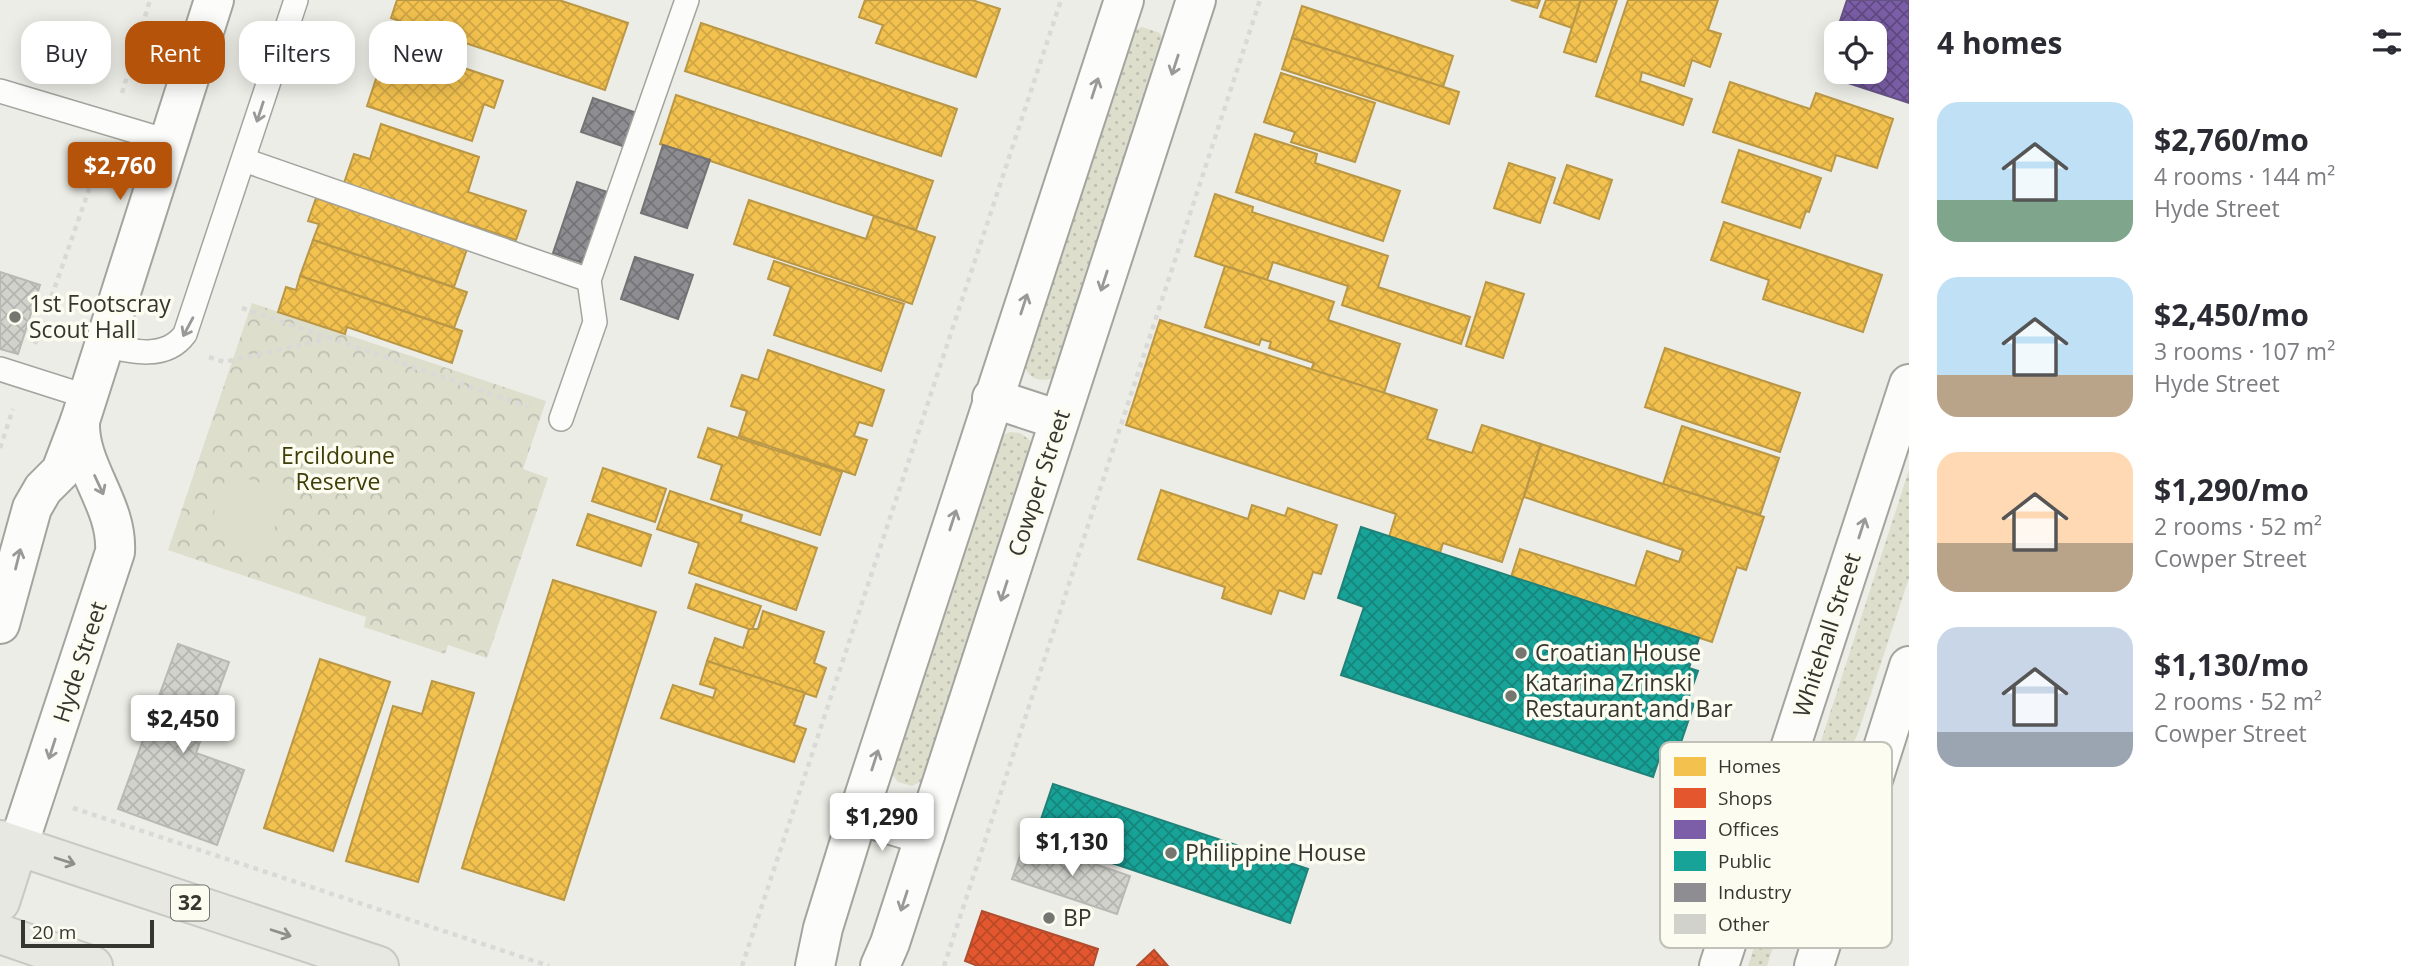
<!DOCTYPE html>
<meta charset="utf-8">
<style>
:root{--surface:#fff;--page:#f2f2f3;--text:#2b2b33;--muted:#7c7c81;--accent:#b45309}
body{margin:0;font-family:"Open Sans",sans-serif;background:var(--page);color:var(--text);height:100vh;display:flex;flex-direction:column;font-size:26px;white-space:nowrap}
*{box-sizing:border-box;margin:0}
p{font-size:23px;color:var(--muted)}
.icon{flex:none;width:38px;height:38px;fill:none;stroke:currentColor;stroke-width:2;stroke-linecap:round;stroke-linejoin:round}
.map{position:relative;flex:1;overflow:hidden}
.drawer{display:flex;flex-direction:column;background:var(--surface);width:525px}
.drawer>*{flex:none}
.top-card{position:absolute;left:21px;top:21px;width:665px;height:63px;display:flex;gap:14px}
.controls{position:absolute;left:1824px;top:21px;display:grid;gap:14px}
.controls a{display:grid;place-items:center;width:63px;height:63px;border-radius:14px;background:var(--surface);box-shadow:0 4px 18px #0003;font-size:35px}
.scale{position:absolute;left:21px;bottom:18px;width:133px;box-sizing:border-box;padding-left:7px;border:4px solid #363631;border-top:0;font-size:19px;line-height:24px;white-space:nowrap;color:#363631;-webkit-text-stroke:5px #fcfdf0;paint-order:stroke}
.price{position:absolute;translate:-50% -60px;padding:0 16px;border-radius:7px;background:#fff;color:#222;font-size:23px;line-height:46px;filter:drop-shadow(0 2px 4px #0008)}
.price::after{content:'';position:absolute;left:50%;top:42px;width:21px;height:16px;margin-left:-10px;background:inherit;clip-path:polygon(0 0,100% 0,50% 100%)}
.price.current{background:var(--accent);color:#fff}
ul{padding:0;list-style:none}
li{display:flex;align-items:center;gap:21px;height:175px;padding:0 28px}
li span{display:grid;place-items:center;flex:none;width:196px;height:140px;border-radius:21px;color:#555}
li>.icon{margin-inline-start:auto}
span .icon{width:84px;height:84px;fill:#fffc;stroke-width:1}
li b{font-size:30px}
h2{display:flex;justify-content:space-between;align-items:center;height:84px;padding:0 28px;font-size:30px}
.tag{padding:0 24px;border-radius:21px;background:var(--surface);box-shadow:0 4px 18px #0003;font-size:24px;line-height:63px}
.tag.current{background:var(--accent);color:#fff}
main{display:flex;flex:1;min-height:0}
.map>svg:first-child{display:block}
</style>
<main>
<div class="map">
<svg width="1909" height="966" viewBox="0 0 1909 966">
<defs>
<pattern id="grass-dots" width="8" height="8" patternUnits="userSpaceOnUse" patternTransform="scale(1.75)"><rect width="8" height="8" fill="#dddecc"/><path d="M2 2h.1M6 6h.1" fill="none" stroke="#bebfb0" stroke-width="1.8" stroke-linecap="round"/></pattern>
<pattern id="park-crowns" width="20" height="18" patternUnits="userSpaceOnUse" patternTransform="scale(1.75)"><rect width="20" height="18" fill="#dddecc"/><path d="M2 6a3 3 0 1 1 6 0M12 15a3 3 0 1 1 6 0" fill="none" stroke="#bebfb0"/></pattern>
<pattern id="homes-cross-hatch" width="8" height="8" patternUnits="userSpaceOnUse" patternTransform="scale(1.75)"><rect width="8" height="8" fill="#f2c14e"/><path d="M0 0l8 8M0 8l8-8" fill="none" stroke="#d0a645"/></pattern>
<pattern id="shops-cross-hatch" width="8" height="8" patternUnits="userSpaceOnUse" patternTransform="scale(1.75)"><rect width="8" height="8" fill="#e4572e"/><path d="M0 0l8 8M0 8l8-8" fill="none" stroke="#ba4928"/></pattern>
<pattern id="offices-cross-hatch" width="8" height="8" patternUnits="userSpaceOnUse" patternTransform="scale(1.75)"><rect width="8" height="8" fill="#7b5ea7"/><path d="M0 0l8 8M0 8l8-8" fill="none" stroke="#604a81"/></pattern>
<pattern id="public-cross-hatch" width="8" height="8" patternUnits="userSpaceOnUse" patternTransform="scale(1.75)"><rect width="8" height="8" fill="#17a398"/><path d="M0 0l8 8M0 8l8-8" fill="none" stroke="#16867d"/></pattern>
<pattern id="industry-cross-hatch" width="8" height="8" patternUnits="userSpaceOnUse" patternTransform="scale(1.75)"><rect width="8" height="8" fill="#8d8d92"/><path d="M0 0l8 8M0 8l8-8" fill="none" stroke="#747478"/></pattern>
<pattern id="building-cross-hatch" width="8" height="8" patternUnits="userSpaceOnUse" patternTransform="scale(1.75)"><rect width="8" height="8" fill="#d1d2cc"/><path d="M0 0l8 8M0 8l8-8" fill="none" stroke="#b4b5b0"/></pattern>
</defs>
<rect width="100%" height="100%" fill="#ecede6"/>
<g fill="url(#grass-dots)">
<path d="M1142 27 1160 33 1164 43 1060 369 1051 379C1029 383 1024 371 1023 352L1132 31Z"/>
<polygon points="1010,432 1020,433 1031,441 1034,455 931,766 922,781 912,786 898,782 892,774 895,750 1001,436"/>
<polygon points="1909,470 1909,578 1858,733 1802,855 1767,966 1748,966"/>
</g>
<polygon fill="url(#park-crowns)" points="252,303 546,401 523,469 548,478 487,658 448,645 445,654 364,627 366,617 168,550"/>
<polygon fill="#dddecc" points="228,472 287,492 266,553 207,533"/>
<g fill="url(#homes-cross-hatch)" stroke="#ba9745" stroke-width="2">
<polygon points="397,0 559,0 628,23 605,90 391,18"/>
<polygon points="865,0 972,0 1000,9 976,77 876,43 883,25 859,17"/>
<polygon points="1511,0 1540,0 1537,8"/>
<polygon points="1546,0 1581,0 1572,28 1540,17"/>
<polygon points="1581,0 1617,0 1596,62 1564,52"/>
<polygon points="1628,0 1718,0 1708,30 1721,34 1710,67 1692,60 1684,86 1642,72 1640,81 1692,99 1683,125 1596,96"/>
<polygon points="1302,6 1453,56 1443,87 1292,38"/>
<polygon points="701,23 957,109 941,156 685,71"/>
<polygon points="1292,38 1459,92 1449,124 1282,69"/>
<polygon points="388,43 503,81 494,108 484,104 472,141 367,106"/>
<polygon points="1281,73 1375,103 1355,162 1291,142 1295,132 1264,122"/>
<polygon points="1730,82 1810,109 1816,93 1893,119 1877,168 1836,155 1831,171 1713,132"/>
<polygon points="676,95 933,181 916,230 660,144"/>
<polygon points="381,124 479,157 468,192 526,211 516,240 344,183 354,154 370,159"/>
<polygon points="1255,134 1317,154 1315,163 1400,191 1383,241 1236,192"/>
<polygon points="1739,150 1821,178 1809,212 1806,211 1800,228 1722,202"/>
<polygon points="1509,163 1555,178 1540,223 1494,208"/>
<polygon points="1567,165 1612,180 1599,219 1554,203"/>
<polygon points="1215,194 1253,207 1252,212 1388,256 1378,287 1470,317 1461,344 1342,305 1348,286 1273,262 1267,280 1195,256"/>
<polygon points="316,198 467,249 454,287 313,240 319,224 308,221"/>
<polygon points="749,200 866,239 874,216 935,237 912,304 734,244"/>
<polygon points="1724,222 1882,275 1863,332 1763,299 1769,280 1711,260"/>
<polygon points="313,240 467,292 454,328 300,276"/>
<polygon points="774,261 904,304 881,371 774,335 791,287 768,279"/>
<polygon points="1225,266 1334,302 1328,320 1400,344 1384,393 1311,370 1314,363 1269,348 1271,342 1261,339 1259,345 1205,327"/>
<polygon points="300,276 462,331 452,363 347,327 345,334 278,312 286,287 296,290"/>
<polygon points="1486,282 1524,294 1503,358 1466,346"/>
<polygon points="1160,320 1437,410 1427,439 1472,453 1482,425 1541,444 1502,562 1443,543 1440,553 1389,537 1396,514 1126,425"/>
<polygon points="1665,348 1800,393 1780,452 1645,407"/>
<polygon points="768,350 884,390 872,426 859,422 854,436 867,440 855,475 739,436 747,411 731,406 742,375 758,380"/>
<polygon points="1682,426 1779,458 1760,515 1663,484"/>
<polygon points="708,428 842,472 820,535 711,499 722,465 698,457"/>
<polygon points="1541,444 1764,517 1746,570 1737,567 1712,642 1511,577 1520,549 1635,586 1647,551 1679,562 1683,550 1524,497"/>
<polygon points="603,468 666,489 655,522 592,501"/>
<polygon points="1161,490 1248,519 1252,505 1285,516 1288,508 1337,525 1321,574 1313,572 1304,599 1279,590 1271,614 1222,598 1225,587 1138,559"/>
<polygon points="670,491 742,515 740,522 817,548 796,610 689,573 699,543 657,529"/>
<polygon points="588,514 651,535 641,566 577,545"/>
<polygon points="553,580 656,612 564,900 462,868"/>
<polygon points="696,584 761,606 752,630 688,608"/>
<polygon points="763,611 824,632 814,663 826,668 816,697 707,661 715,638 743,648 749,629 758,629"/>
<polygon points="320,659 390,682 333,851 264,828"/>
<polygon points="707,661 805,693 794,725 806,729 794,762 661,718 673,685 713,698 716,689 700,684"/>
<polygon points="432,681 474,693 418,882 346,861 393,706 422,714"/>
</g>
<g fill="url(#shops-cross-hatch)" stroke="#b04d2f" stroke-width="2">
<polygon points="982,911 1098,949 1093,966 978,966 965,961"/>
<polygon points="1154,950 1168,966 1137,966"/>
</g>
<polygon fill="url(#offices-cross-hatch)" stroke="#665284" stroke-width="2" points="1847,0 1909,0 1909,103 1827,76 1836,50 1836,72 1874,72 1874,63 1877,64 1887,36 1840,21"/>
<g fill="url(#public-cross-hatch)" stroke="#208279" stroke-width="2">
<polygon points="1361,527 1699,638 1689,668 1698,671 1687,702 1694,704 1677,754 1662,750 1653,777 1341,675 1364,607 1338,598"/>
<polygon points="1053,784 1308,869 1290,923 1035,837"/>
</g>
<g fill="url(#industry-cross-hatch)" stroke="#737375" stroke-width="2">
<polygon points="593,98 643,115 631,149 581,132"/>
<polygon points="663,145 710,160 687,228 641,213"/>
<polygon points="577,182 616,195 592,266 553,253"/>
<polygon points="635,257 693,275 678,319 621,299"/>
</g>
<g fill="url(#building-cross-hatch)" stroke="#b9b9b4" stroke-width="2">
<polygon points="0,272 40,285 18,354 0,349"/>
<polygon points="178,644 229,662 196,753 244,770 217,845 118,809"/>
<polygon points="1039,845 1130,876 1117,914 1012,879 1022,850 1036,855"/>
</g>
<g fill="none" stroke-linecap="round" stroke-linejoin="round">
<defs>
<g id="lane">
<polyline points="0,91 171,142"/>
<polyline points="244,160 589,280"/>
<path d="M104 345C133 352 166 360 185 334L296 0"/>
<polyline points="0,369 88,397"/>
<polyline points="561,419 595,322 589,280 687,0"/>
</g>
<g id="street">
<polyline points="992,398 1059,420"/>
<polyline points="0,624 32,508 43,489 61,471 80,421 214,0"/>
<polyline points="858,815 925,835"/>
<path d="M18 846 115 552C118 504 78 468 80 421"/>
<polyline points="815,966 823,928 858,815 1124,0"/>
<polyline points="880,966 890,943 1196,0"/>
</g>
<g id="secondary">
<polyline points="1719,966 1909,384"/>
<polyline points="1814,966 1909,666"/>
</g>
<g id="primary">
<polyline points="0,840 379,966"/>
<polyline points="0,902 18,846"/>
<polyline points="0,934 93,966"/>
</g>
</defs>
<use href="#lane" stroke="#a4a49f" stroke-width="26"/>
<use href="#street" stroke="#a4a49f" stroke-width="42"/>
<use href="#secondary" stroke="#a4a49f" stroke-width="42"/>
<use href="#primary" stroke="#c8c9c5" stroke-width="42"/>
<g stroke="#d9dad8" stroke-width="4.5" stroke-dasharray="5 5" stroke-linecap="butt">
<polyline points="122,93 150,0"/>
<polyline points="242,308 529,407"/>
<polyline points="35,344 100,158"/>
<polyline points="209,357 224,362 326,339"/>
<polyline points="0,448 13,409"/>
<polyline points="73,808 549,966"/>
<polyline points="742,966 1061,0"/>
<polyline points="944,966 1260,0"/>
</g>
<use href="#lane" stroke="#fcfcfb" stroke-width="23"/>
<use href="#street" stroke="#fcfcfb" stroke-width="38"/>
<use href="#secondary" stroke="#fcfcfb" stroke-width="38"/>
<use href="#primary" stroke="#e8e8e3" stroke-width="38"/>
</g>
<defs><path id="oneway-shaft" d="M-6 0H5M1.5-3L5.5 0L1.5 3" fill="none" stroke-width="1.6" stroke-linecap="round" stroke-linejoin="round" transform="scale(1.75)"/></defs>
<g stroke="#999996">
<use href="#oneway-shaft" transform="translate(1175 65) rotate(108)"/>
<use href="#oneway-shaft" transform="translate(1095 88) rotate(-72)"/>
<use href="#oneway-shaft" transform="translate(260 112) rotate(108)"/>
<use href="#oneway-shaft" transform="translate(1104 281) rotate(108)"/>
<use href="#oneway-shaft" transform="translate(1024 304) rotate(-72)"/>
<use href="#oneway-shaft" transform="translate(188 327) rotate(118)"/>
<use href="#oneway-shaft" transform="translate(99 485) rotate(65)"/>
<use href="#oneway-shaft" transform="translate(953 520) rotate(-72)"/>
<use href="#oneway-shaft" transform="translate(1862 528) rotate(-72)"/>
<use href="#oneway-shaft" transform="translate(18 559) rotate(-76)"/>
<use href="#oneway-shaft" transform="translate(1004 591) rotate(108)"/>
<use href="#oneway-shaft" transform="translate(52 749) rotate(108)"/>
<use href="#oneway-shaft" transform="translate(875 760) rotate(-72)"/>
<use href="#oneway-shaft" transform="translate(904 901) rotate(108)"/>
</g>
<g stroke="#8f8f8a">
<use href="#oneway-shaft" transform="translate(65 861) rotate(18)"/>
<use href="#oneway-shaft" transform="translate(281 933) rotate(18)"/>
</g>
<g fill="#767670" stroke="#fcfdf0" stroke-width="2.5">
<circle cx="15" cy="317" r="7"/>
<circle cx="1521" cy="653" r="7"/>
<circle cx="1511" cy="696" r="7"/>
<circle cx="1171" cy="853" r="7"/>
<circle cx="1049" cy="918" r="7"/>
</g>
<g text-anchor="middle" stroke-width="7" stroke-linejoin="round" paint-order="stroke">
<rect fill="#fcfdf0" stroke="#71726a" stroke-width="2" x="171" y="885.5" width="38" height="35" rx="5"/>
<g font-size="21" font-weight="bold" fill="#363631">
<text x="190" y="910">32</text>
</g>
<g font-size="23" fill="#363631" stroke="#fcfdf0" text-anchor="start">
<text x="29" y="312">1st Footscray<tspan x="29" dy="26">Scout Hall</tspan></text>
<text x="1535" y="661">Croatian House</text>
<text x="1525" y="691">Katarina Zrinski<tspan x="1525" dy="26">Restaurant and Bar</tspan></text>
<text x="1185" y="861">Philippine House</text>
<text x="1063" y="926">BP</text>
</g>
<g font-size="23" fill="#3e3d08" stroke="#fcfdf0">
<text x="338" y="464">Ercildoune<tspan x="338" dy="26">Reserve</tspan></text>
</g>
<g font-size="23" fill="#363631" stroke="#fcfdf0">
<text transform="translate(1039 483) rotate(-72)" y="8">Cowper Street</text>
<text transform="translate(1827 635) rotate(-72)" y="8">Whitehall Street</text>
<text transform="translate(80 662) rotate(-72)" y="8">Hyde Street</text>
</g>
</g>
<rect x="1660" y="742" width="232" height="206" rx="10" fill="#fcfdf0" stroke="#c1c1b7" stroke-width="2"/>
<rect x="1674" y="757" width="32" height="19" fill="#f2c14e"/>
<rect x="1674" y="788" width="32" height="20" fill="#e4572e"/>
<rect x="1674" y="820" width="32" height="19" fill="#7b5ea7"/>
<rect x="1674" y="851" width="32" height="20" fill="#17a398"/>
<rect x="1674" y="883" width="32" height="19" fill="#8d8d92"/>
<rect x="1674" y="914" width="32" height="20" fill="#d1d2cc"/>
<g font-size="19" fill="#363631">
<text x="1718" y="773">Homes</text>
<text x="1718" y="805">Shops</text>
<text x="1718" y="836">Offices</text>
<text x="1718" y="868">Public</text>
<text x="1718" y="899">Industry</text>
<text x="1718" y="931">Other</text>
</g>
</svg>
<div class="controls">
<a><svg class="icon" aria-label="locate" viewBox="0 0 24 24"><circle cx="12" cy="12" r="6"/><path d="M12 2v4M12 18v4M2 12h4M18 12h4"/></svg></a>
</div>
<div class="scale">20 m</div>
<b class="price current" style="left:120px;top:202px">$2,760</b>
<b class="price" style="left:183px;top:755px">$2,450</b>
<b class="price" style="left:882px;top:853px">$1,290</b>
<b class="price" style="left:1072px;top:878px">$1,130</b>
<div class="top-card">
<a class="tag">Buy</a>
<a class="tag current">Rent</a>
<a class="tag">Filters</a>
<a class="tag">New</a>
</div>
</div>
<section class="drawer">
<h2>4 homes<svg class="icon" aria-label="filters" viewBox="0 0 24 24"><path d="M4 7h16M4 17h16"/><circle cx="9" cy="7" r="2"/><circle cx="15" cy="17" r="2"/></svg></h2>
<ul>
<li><span style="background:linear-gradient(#bfe0f5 70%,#7fa58c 0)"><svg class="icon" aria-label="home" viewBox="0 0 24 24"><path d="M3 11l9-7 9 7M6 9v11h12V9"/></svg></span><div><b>$2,760/mo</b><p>4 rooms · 144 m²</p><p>Hyde Street</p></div></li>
<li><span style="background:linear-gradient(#bfe0f5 70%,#b9a48a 0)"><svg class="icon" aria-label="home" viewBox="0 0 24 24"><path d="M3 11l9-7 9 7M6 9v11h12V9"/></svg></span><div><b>$2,450/mo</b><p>3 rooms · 107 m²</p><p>Hyde Street</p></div></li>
<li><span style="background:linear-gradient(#ffd9b3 65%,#b9a48a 0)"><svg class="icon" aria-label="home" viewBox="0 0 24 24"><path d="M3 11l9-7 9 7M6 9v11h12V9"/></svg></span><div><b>$1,290/mo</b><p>2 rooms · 52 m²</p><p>Cowper Street</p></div></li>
<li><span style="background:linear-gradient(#c9d6e8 75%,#9aa5b1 0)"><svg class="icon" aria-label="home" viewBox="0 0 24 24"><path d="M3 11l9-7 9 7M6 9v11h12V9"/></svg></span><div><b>$1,130/mo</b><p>2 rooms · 52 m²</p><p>Cowper Street</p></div></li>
</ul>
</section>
</main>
